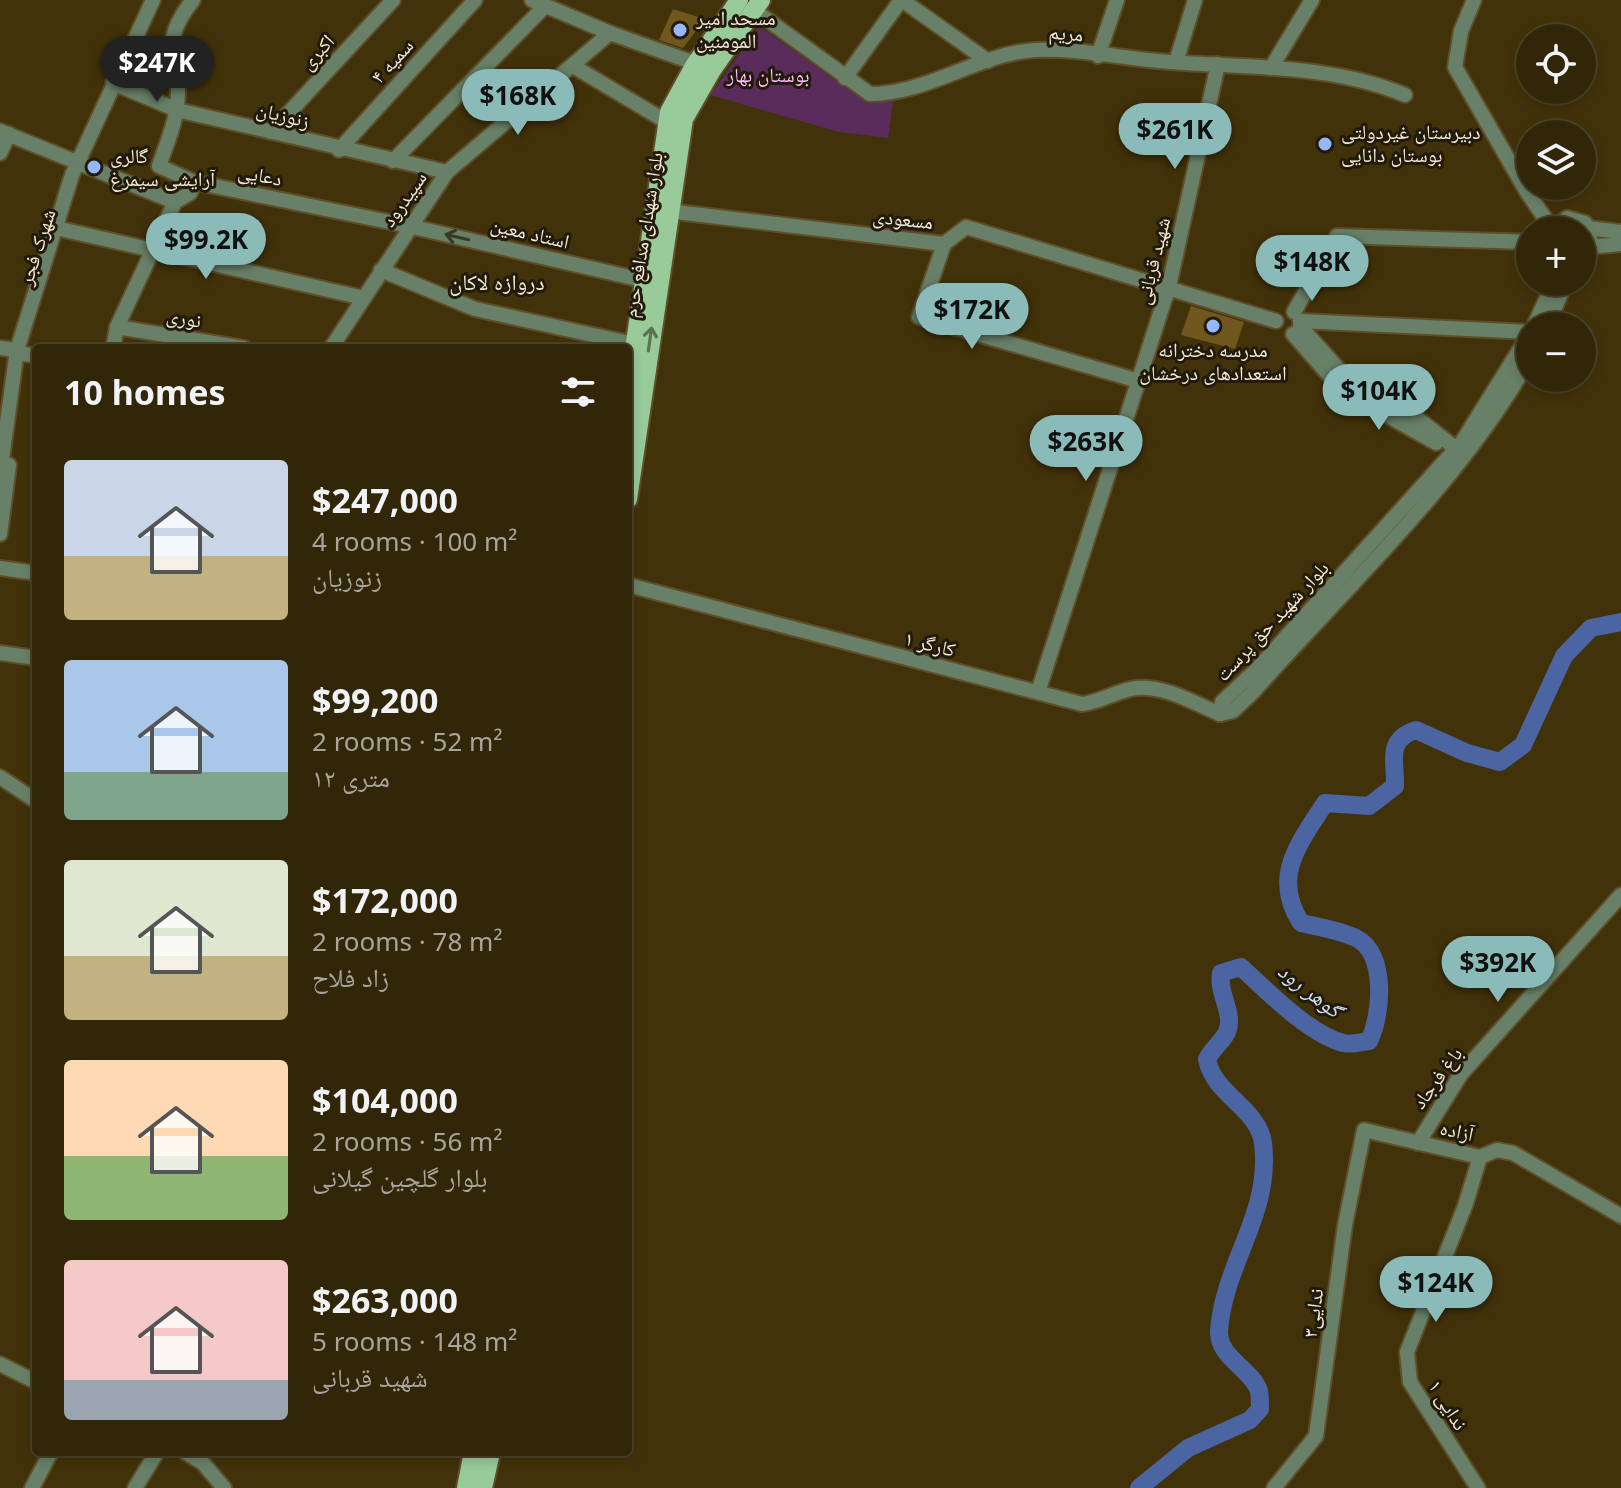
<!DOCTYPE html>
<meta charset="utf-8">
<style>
:root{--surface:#322608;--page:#3a2e12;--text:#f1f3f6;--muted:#a8a59c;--line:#4d4329;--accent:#8bbbb9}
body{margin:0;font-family:"Noto Sans","Noto Naskh Arabic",sans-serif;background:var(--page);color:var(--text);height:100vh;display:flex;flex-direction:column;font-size:30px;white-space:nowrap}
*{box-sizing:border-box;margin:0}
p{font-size:26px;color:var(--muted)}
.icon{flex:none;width:44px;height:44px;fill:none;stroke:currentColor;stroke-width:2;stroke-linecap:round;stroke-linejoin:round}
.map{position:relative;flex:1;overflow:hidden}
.sheet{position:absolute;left:32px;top:344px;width:600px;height:1112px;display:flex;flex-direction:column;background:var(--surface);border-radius:8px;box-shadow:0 4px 12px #0003,0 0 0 2px var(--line)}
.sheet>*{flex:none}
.controls{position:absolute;left:1516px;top:24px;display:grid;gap:16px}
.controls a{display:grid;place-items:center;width:80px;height:80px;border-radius:50%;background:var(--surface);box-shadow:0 4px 12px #0003,0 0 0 2px var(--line);font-size:40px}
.price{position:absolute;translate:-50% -68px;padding:0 18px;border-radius:28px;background:var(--accent);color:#111;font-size:26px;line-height:52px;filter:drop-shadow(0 2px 4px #0008)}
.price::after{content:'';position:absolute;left:50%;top:48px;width:24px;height:18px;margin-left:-12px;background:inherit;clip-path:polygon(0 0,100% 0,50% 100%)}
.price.selected{background:#222;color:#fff}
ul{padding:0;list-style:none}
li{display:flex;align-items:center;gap:24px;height:200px;padding:0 32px}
li span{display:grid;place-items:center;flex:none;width:224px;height:160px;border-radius:8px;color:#555}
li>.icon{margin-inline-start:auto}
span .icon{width:96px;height:96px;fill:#fffc;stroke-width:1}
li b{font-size:34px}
h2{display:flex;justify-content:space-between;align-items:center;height:96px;padding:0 32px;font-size:34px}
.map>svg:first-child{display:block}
</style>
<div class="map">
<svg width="1621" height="1488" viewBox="0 0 1621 1488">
<rect width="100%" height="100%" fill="#42320a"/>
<polygon fill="#592c5b" points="759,26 859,97 893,101 888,138 839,132 710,95"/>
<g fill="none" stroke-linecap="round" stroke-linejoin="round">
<path stroke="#4b65a2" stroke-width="18" d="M1139 1488 1188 1448 1250 1420 1260 1409C1260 1404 1260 1396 1259 1391 1252 1369 1218 1358 1219 1331 1224 1262 1272 1214 1263 1143 1259 1109 1213 1094 1207 1059 1212 1049 1223 1041 1227 1032 1235 1013 1217 993 1221 973L1241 967C1267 991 1309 1034 1343 1043 1351 1045 1361 1042 1369 1041 1382 1015 1387 953 1356 938 1339 930 1319 927 1301 923 1271 876 1299 844 1325 803L1369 806 1395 786C1396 762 1385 740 1416 730L1467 753 1500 762 1523 745 1564 656 1591 628 1621 622"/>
</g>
<g fill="#6f571d">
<polygon points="673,9 705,19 683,48 659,40"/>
<polygon points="1191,306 1244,322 1235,349 1181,335"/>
</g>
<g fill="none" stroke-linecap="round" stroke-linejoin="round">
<defs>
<g id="minor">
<path d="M193 0C152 51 186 61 176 112 173 130 165 148 159 166L194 182"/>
<polyline points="532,0 610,33 703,66"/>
<polyline points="902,0 988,61"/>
<polyline points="1474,0 1461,31 1455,67 1527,192 1553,230"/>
<path d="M754 10 870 94C927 94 978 54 1035 50 1079 48 1126 59 1170 62 1248 68 1331 64 1405 95"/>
<polyline points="1098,56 1117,0"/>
<polyline points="1176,62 1195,0"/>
<polyline points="573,66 667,122"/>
<polyline points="1271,68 1312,0"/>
<polyline points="845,78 901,0"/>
<polyline points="113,83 177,110 447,172"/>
<polyline points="0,131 175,202"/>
<polyline points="271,132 393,0"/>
<polyline points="339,150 475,0"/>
<polyline points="0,153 9,134"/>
<polyline points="393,161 545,6"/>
<polyline points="668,211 944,244 966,227 1276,321"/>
<polyline points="56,228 364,298"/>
<polyline points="1589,228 1621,232"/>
<polyline points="1553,230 1567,218 1585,223 1591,241 1582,254"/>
<polyline points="944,244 919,317 1139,381"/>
<polyline points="1589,247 1621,244"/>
<polyline points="381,270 475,309 634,344"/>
<polyline points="1294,312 1337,236 1530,242"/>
<polyline points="1300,321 1530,332"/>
<polyline points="1300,326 1350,382 1367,394 1417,418 1449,443 1459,456"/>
<polyline points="1534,326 1554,282"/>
<polyline points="1547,326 1566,282"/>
<polyline points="117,327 244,348"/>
<polyline points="1293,334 1342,390 1436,443"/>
<polyline points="0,348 17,350"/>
<polyline points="113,348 117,327 175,202 190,193 194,182 409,226 642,280"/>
<polyline points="331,348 447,172 610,33"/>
<polyline points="25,354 36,356"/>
<polyline points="0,473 17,350 72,175 153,0"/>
<polyline points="0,534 9,465"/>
<polyline points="0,568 36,573"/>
<path d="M628 585 1082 704C1101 702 1118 690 1136 688 1164 685 1194 703 1220 714"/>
<polyline points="0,653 36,658"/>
<polyline points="1038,692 1169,286 1218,64"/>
<polyline points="1220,714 1222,702 1259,667 1462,442 1530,333"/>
<path d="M1220 714 1233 711 1253 692C1347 586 1461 481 1530 358"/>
<polyline points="0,777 36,801"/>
<polyline points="1418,1143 1461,1074 1621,895"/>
<polyline points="0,1364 36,1382"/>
<polyline points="185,1452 203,1463 224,1488"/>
<polyline points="32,1488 51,1452"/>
<polyline points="135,1488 157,1452"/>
<polyline points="1274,1488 1316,1436 1345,1225 1364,1130 1480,1157 1497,1150 1513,1153 1621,1216"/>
<polyline points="1478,1488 1410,1382 1407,1352 1465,1206 1480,1157"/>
</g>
<g id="major">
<polyline points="628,390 669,112 694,66 739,0"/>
<polyline points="628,499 684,119 712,70 761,0"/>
<polyline points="466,1488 473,1452"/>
<polyline points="483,1488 491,1452"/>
</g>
</defs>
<use href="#minor" stroke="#5e4f2a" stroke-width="18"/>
<use href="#major" stroke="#5e4f2a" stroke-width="22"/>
<use href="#minor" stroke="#688068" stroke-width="14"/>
<use href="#major" stroke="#98ca9a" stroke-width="18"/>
</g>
<defs><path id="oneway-shaft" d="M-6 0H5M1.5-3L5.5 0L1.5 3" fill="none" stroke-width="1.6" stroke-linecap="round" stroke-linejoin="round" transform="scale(2)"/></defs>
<use stroke="#373927" href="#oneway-shaft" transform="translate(457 237) rotate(-167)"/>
<use stroke="#5d7252" href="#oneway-shaft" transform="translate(650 339) rotate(-82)"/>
<g fill="#96b6fd" stroke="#221b0b" stroke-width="3">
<circle cx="680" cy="30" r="8"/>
<circle cx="1325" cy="144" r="8"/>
<circle cx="94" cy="167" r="8"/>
<circle cx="1213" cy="326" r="8"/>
</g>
<g text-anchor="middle" stroke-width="6" stroke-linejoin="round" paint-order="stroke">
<g font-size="20" fill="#f3e9d4" stroke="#221b0b" text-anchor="start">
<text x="696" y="25">مسحد امیر<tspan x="696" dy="23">المومنین</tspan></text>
<text x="1341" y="139">دبیرستان غیردولتی<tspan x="1341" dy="23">بوستان دانایی</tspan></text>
<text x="110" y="163">گالری<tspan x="110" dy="23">آرایشی سیمرغ</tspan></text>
<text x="1213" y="357" text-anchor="middle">مدرسه دخترانه<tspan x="1213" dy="23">استعدادهای درخشان</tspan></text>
</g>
<g font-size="20" fill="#f3e9d4" stroke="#221b0b">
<text transform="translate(1066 33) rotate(5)" y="7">مریم</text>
<text transform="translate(317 52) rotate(-47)" y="7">اکبری</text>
<text transform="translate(392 61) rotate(-48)" y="7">سمیه ۴</text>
<text transform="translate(283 115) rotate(14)" y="7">زنوزیان</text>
<text transform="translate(260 175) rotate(11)" y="7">دعایی</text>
<text transform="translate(404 199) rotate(-55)" y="7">سپیدرود</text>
<text transform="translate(903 219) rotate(6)" y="7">مسعودی</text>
<text transform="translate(530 233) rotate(13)" y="7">استاد معین</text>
<text transform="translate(643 235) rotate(-81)" y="7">بلوار شهدای مدافع حرم</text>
<text transform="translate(37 247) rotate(-72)" y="7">شهرک فجر</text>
<text transform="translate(1153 261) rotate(-76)" y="7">شهید قربانی</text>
<text transform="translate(184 318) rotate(10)" y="7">نوری</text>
<text transform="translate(1272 621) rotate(-47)" y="7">بلوار شهید حق پرست</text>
<text transform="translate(930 644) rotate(14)" y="7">کارگر ۱</text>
<text transform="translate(1437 1078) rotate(-54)" y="7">باغ فرجاد</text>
<text transform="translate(1457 1131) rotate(12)" y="7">آزاده</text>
<text transform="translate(1313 1313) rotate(-82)" y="7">ندایی۳</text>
<text transform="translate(1448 1405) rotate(58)" y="7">ندایی ۱</text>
</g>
<g font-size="20" fill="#fbbffc" stroke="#221b0b">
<text x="768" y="82">بوستان بهار</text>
</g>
<g font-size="22" fill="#f3e9d4" stroke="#221b0b">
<text x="497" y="290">دروازه لاکان</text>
</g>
<g font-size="22" font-style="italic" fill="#d4ddef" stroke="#221b0b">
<text transform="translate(1310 990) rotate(38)" y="8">گوهر رود</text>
</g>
</g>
</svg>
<div class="controls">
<a><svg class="icon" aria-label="locate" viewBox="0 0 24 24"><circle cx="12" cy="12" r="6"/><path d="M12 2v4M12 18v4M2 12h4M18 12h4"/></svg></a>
<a><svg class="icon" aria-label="layers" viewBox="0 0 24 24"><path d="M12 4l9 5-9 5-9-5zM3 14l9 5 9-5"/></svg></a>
<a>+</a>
<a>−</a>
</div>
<b class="price selected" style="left:157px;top:104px">$247K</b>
<b class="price" style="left:518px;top:137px">$168K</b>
<b class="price" style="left:1175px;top:171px">$261K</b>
<b class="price" style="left:206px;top:281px">$99.2K</b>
<b class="price" style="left:1312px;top:303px">$148K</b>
<b class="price" style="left:972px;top:351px">$172K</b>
<b class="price" style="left:1379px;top:432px">$104K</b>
<b class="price" style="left:1086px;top:483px">$263K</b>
<b class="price" style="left:1498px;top:1004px">$392K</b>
<b class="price" style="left:1436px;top:1324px">$124K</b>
<section class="sheet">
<h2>10 homes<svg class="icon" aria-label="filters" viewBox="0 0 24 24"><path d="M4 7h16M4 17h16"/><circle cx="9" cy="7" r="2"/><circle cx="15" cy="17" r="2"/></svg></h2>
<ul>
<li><span style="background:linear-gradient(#c9d6e8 60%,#c2b280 0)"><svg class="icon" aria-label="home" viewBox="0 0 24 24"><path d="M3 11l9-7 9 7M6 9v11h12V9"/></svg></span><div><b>$247,000</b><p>4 rooms · 100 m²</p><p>زنوزیان</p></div></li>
<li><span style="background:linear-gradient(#a9c7e8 70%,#7fa58c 0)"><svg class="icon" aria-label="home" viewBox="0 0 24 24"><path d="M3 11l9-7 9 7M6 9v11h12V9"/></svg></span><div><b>$99,200</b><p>2 rooms · 52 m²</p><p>۱۲ متری</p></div></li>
<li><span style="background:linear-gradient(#dfe7d0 60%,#c2b280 0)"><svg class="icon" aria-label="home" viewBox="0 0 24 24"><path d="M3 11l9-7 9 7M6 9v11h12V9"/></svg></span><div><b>$172,000</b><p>2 rooms · 78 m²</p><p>زاد فلاح</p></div></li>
<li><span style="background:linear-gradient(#ffd9b3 60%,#8fb573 0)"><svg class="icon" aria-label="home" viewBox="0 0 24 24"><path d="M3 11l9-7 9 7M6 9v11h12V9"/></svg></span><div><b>$104,000</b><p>2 rooms · 56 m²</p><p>بلوار گلچین گیلانی</p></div></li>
<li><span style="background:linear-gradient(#f6c9c9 75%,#9aa5b1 0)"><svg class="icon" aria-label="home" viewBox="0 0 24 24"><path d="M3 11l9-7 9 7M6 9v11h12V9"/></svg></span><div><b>$263,000</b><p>5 rooms · 148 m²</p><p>شهید قربانی</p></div></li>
</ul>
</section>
</div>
